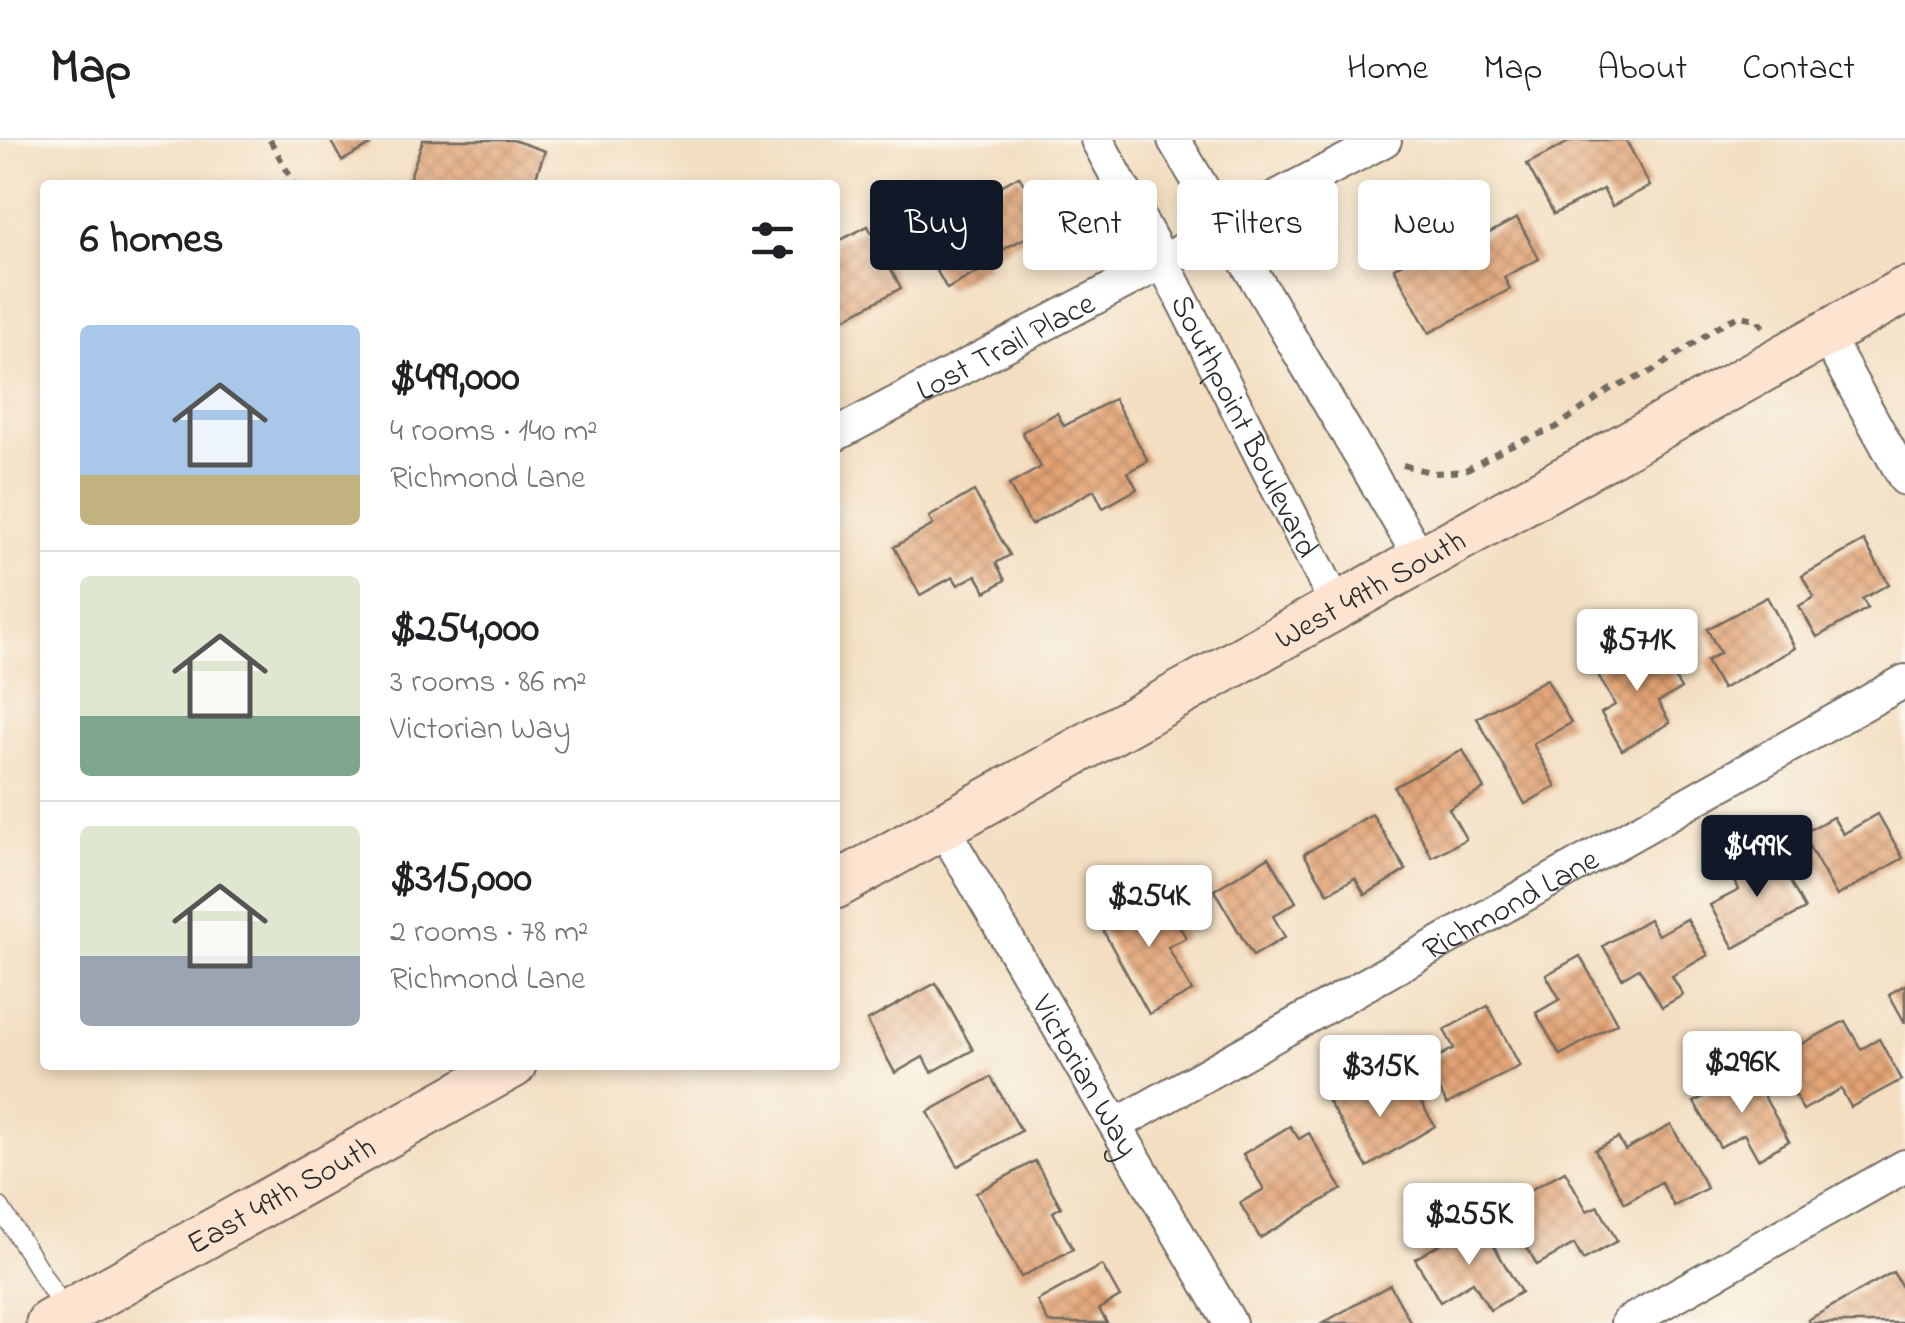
<!DOCTYPE html>
<meta charset="utf-8">
<style>
:root{--surface:#fff;--page:#f2f2f2;--text:#202124;--muted:#757577;--line:#e0e0e0;--accent:#111827}
body{margin:0;font-family:"Indie Flower",sans-serif;background:var(--page);color:var(--text);height:100vh;display:flex;flex-direction:column;font-size:38px;white-space:nowrap}
*{box-sizing:border-box;margin:0}
p{font-size:32px;color:var(--muted)}
.icon{flex:none;width:55px;height:55px;fill:none;stroke:currentColor;stroke-width:2;stroke-linecap:round;stroke-linejoin:round}
.map{position:relative;flex:1;overflow:hidden}
.details{position:absolute;left:40px;top:40px;width:800px;height:890px;display:flex;flex-direction:column;background:var(--surface);border-radius:10px;box-shadow:0 5px 15px #0003}
.details>*{flex:none}
.guide{position:absolute;left:870px;top:40px;width:885px;height:90px;display:flex;gap:20px}
.price{position:absolute;translate:-50% -85px;padding:0 22px;border-radius:10px;background:#fff;color:#222;font-size:32px;line-height:65px;filter:drop-shadow(0 2px 5px #0008)}
.price::after{content:'';position:absolute;left:50%;top:60px;width:30px;height:22px;margin-left:-15px;background:inherit;clip-path:polygon(0 0,100% 0,50% 100%)}
.price.active{background:var(--accent);color:#fff}
ul{padding:0;list-style:none}
li{display:flex;align-items:center;gap:30px;height:250px;padding:0 40px}
li+li{border-top:2px solid var(--line)}
li span{display:grid;place-items:center;flex:none;width:280px;height:200px;border-radius:10px;color:#555}
li>.icon{margin-inline-start:auto}
span .icon{width:120px;height:120px;fill:#fffc;stroke-width:1}
li b{font-size:42px}
h2{display:flex;justify-content:space-between;align-items:center;height:120px;padding:0 40px;font-size:42px}
.tag{padding:0 35px;border-radius:10px;background:var(--surface);box-shadow:0 5px 15px #0003;font-size:35px;line-height:90px}
.tag.active{background:var(--accent);color:#fff}
header{display:flex;align-items:center;gap:60px;box-sizing:border-box;height:140px;padding:0 50px;background:var(--surface);border-bottom:2px solid var(--line)}
header strong{font-size:48px}
nav{display:flex;gap:55px;margin-inline-start:auto;font-size:35px}
.map>svg:first-child{display:block}
</style>
<header>
<strong>Map</strong>
<nav><a>Home</a><a>Map</a><a>About</a><a>Contact</a></nav>
</header>
<div class="map">
<svg width="1905" height="1183" viewBox="0 0 1905 1183">
<defs>
<pattern id="building-cross-hatch" width="8" height="8" patternUnits="userSpaceOnUse" patternTransform="scale(2.5)"><rect width="8" height="8" fill="#e3a373"/><path d="M0 0l8 8M0 8l8-8" fill="none" stroke="#b8855f"/></pattern>
</defs>
<rect width="100%" height="100%" fill="#fbf7ec"/>
<filter id="ink" filterUnits="userSpaceOnUse"><feTurbulence type="fractalNoise" baseFrequency=".01" numOctaves="2"/><feDisplacementMap in="SourceGraphic" scale="20" xChannelSelector="R" yChannelSelector="G"/><feConvolveMatrix kernelMatrix="1 2 1 2 8 2 1 2 1" color-interpolation-filters="sRGB"/></filter>
<filter id="wash" filterUnits="userSpaceOnUse"><feTurbulence type="fractalNoise" baseFrequency=".0048" numOctaves="4" result="noise"/><feDisplacementMap in="SourceGraphic" scale="40" xChannelSelector="R" yChannelSelector="G"/><feGaussianBlur stdDeviation="2.25" result="paint"/><feColorMatrix in="noise" values="0 0 0 0 0 0 0 0 0 0 0 0 0 0 0 0 0 1.4 0 .05"/><feComposite in="paint" operator="in"/></filter>
<g filter="url(#wash)">
<rect width="100%" height="100%" fill="#f3dec1"/>
<g id="blocks">
<g fill="url(#building-cross-hatch)">
<polygon points="330,0 367,0 370,5 342,21"/>
<polygon points="423,0 513,0 545,11 533,45 407,45"/>
<polygon points="1573,0 1626,0 1650,46 1612,66 1603,49 1554,74 1527,24"/>
<polygon points="1019,36 1047,86 984,120 988,126 947,149 908,79 930,67 938,81"/>
<polygon points="1464,66 1480,98 1517,78 1539,119 1504,137 1510,149 1429,193 1394,128 1440,102 1430,84"/>
<polygon points="868,86 901,148 835,184 835,103"/>
<polygon points="1114,259 1148,321 1128,332 1137,349 1103,368 1094,350 1031,385 1009,345 1041,327 1022,292 1057,273 1064,286"/>
<polygon points="974,351 1010,415 996,423 1005,440 986,452 976,435 958,445 953,437 920,455 894,407 933,385 929,377"/>
<polygon points="1864,401 1889,444 1862,459 1868,468 1817,497 1799,466 1814,457 1802,436"/>
<polygon points="1767,457 1795,508 1722,549 1706,521 1720,513 1707,489"/>
<polygon points="1653,500 1681,549 1658,562 1670,583 1622,610 1601,573 1615,565 1596,531"/>
<polygon points="1547,539 1571,583 1533,604 1556,646 1525,664 1477,578"/>
<polygon points="1463,610 1484,649 1449,669 1466,699 1432,717 1394,647"/>
<polygon points="1372,674 1406,730 1365,755 1355,738 1328,753 1304,714"/>
<polygon points="1878,674 1903,718 1837,756 1802,694 1833,677 1843,694"/>
<polygon points="1773,710 1805,769 1734,808 1710,765 1739,750 1731,733"/>
<polygon points="1269,717 1296,762 1273,776 1285,797 1253,816 1214,750"/>
<polygon points="1160,751 1186,798 1168,807 1192,851 1149,874 1099,783"/>
<polygon points="1649,779 1658,795 1687,779 1708,815 1672,836 1683,855 1662,867 1639,828 1622,838 1603,806"/>
<polygon points="1580,816 1617,883 1560,915 1536,873 1560,859 1546,835"/>
<polygon points="936,843 973,910 932,932 923,917 895,933 867,881"/>
<polygon points="1905,845 1905,883 1889,854"/>
<polygon points="1488,866 1520,926 1447,964 1426,924 1454,908 1444,890"/>
<polygon points="1845,881 1861,909 1879,899 1901,940 1851,967 1841,949 1803,970 1775,918"/>
<polygon points="1750,931 1789,1001 1758,1019 1744,994 1720,1007 1694,962"/>
<polygon points="991,937 1021,991 958,1026 928,972"/>
<polygon points="1358,939 1373,964 1409,942 1435,986 1367,1027 1326,958"/>
<polygon points="1671,985 1707,1048 1674,1066 1661,1042 1625,1063 1595,1010 1618,998 1625,1010"/>
<polygon points="1290,986 1299,999 1309,993 1342,1049 1260,1098 1240,1063 1264,1049 1243,1014"/>
<polygon points="1035,1021 1061,1067 1053,1072 1073,1109 1021,1137 976,1053"/>
<polygon points="1565,1031 1587,1071 1598,1066 1617,1101 1583,1120 1574,1104 1537,1125 1503,1065"/>
<polygon points="1479,1081 1521,1152 1490,1170 1473,1142 1440,1162 1415,1119"/>
<polygon points="1102,1125 1120,1157 1099,1169 1107,1183 1049,1183 1037,1161"/>
<polygon points="1893,1132 1905,1152 1905,1183 1810,1183 1808,1180"/>
<polygon points="1390,1145 1411,1183 1323,1183"/>
</g>
</g>
</g>
<g filter="url(#ink)">
<use href="#blocks" fill-opacity="0" stroke="#716a60" stroke-width="2.5"/>
<g fill="none" stroke-linecap="round" stroke-linejoin="round">
<defs>
<polyline id="lane" points="0,1067 66,1173"/>
<g id="street">
<path id="s1" d="M1097 0 1163 122 1337 466"/>
<polyline points="1174,0 1421,419"/>
<polyline points="1825,194 1905,339"/>
<path id="s2" d="M835 295 1163 122 1224 84 1385 0"/>
<path id="s3" d="M942 686 1230 1183"/>
<path id="s4" d="M1116 985 1905 541"/>
<polyline points="1627,1183 1905,1026"/>
</g>
<g id="secondary">
<path id="s5" d="M835 746 1905 150"/>
<path id="s6" d="M49 1183 513 925"/>
</g>
</defs>
<use href="#lane" stroke="#716a60" stroke-width="21"/>
<use href="#street" stroke="#716a60" stroke-width="36"/>
<use href="#secondary" stroke="#716a60" stroke-width="49"/>
<g stroke="#716a60" stroke-width="6" stroke-dasharray="8 8" stroke-linecap="butt">
<polyline points="270,0 295,45"/>
<polyline points="1403,325 1433,333 1464,331 1507,307 1555,288 1609,250 1653,231 1722,184 1739,176 1757,179 1763,187"/>
</g>
<use href="#lane" stroke="#fff" stroke-width="18"/>
<use href="#street" stroke="#fff" stroke-width="32"/>
<use href="#secondary" stroke="#fde4d1" stroke-width="45"/>
</g>
</g>
<g text-anchor="middle" stroke-width="9" stroke-linejoin="round" paint-order="stroke">
<g font-size="32" fill="#2b2b2b" stroke="#fbf7ec">
<text dy="11" stroke="none"><textPath href="#s2" startOffset="192">Lost Trail Place</textPath></text>
<text dy="11" stroke="none"><textPath href="#s1" startOffset="322">Southpoint Boulevard</textPath></text>
<text dy="11" stroke="none"><textPath href="#s5" startOffset="612">West 49th South</textPath></text>
<text dy="11" stroke="none"><textPath href="#s4" startOffset="452">Richmond Lane</textPath></text>
<text dy="11" stroke="none"><textPath href="#s3" startOffset="288">Victorian Way</textPath></text>
<text dy="11" stroke="none"><textPath href="#s6" startOffset="265">East 49th South</textPath></text>
</g>
</g>
</svg>
<b class="price" style="left:1637px;top:554px">$571K</b>
<b class="price active" style="left:1757px;top:760px">$499K</b>
<b class="price" style="left:1149px;top:810px">$254K</b>
<b class="price" style="left:1742px;top:976px">$296K</b>
<b class="price" style="left:1380px;top:980px">$315K</b>
<b class="price" style="left:1469px;top:1128px">$255K</b>
<div class="guide">
<a class="tag active">Buy</a>
<a class="tag">Rent</a>
<a class="tag">Filters</a>
<a class="tag">New</a>
</div>
<section class="details">
<h2>6 homes<svg class="icon" aria-label="filters" viewBox="0 0 24 24"><path d="M4 7h16M4 17h16"/><circle cx="9" cy="7" r="2"/><circle cx="15" cy="17" r="2"/></svg></h2>
<ul>
<li><span style="background:linear-gradient(#a9c7e8 75%,#c2b280 0)"><svg class="icon" aria-label="home" viewBox="0 0 24 24"><path d="M3 11l9-7 9 7M6 9v11h12V9"/></svg></span><div><b>$499,000</b><p>4 rooms · 140 m²</p><p>Richmond Lane</p></div></li>
<li><span style="background:linear-gradient(#dfe7d0 70%,#7fa58c 0)"><svg class="icon" aria-label="home" viewBox="0 0 24 24"><path d="M3 11l9-7 9 7M6 9v11h12V9"/></svg></span><div><b>$254,000</b><p>3 rooms · 86 m²</p><p>Victorian Way</p></div></li>
<li><span style="background:linear-gradient(#dfe7d0 65%,#9aa5b1 0)"><svg class="icon" aria-label="home" viewBox="0 0 24 24"><path d="M3 11l9-7 9 7M6 9v11h12V9"/></svg></span><div><b>$315,000</b><p>2 rooms · 78 m²</p><p>Richmond Lane</p></div></li>
</ul>
</section>
</div>
